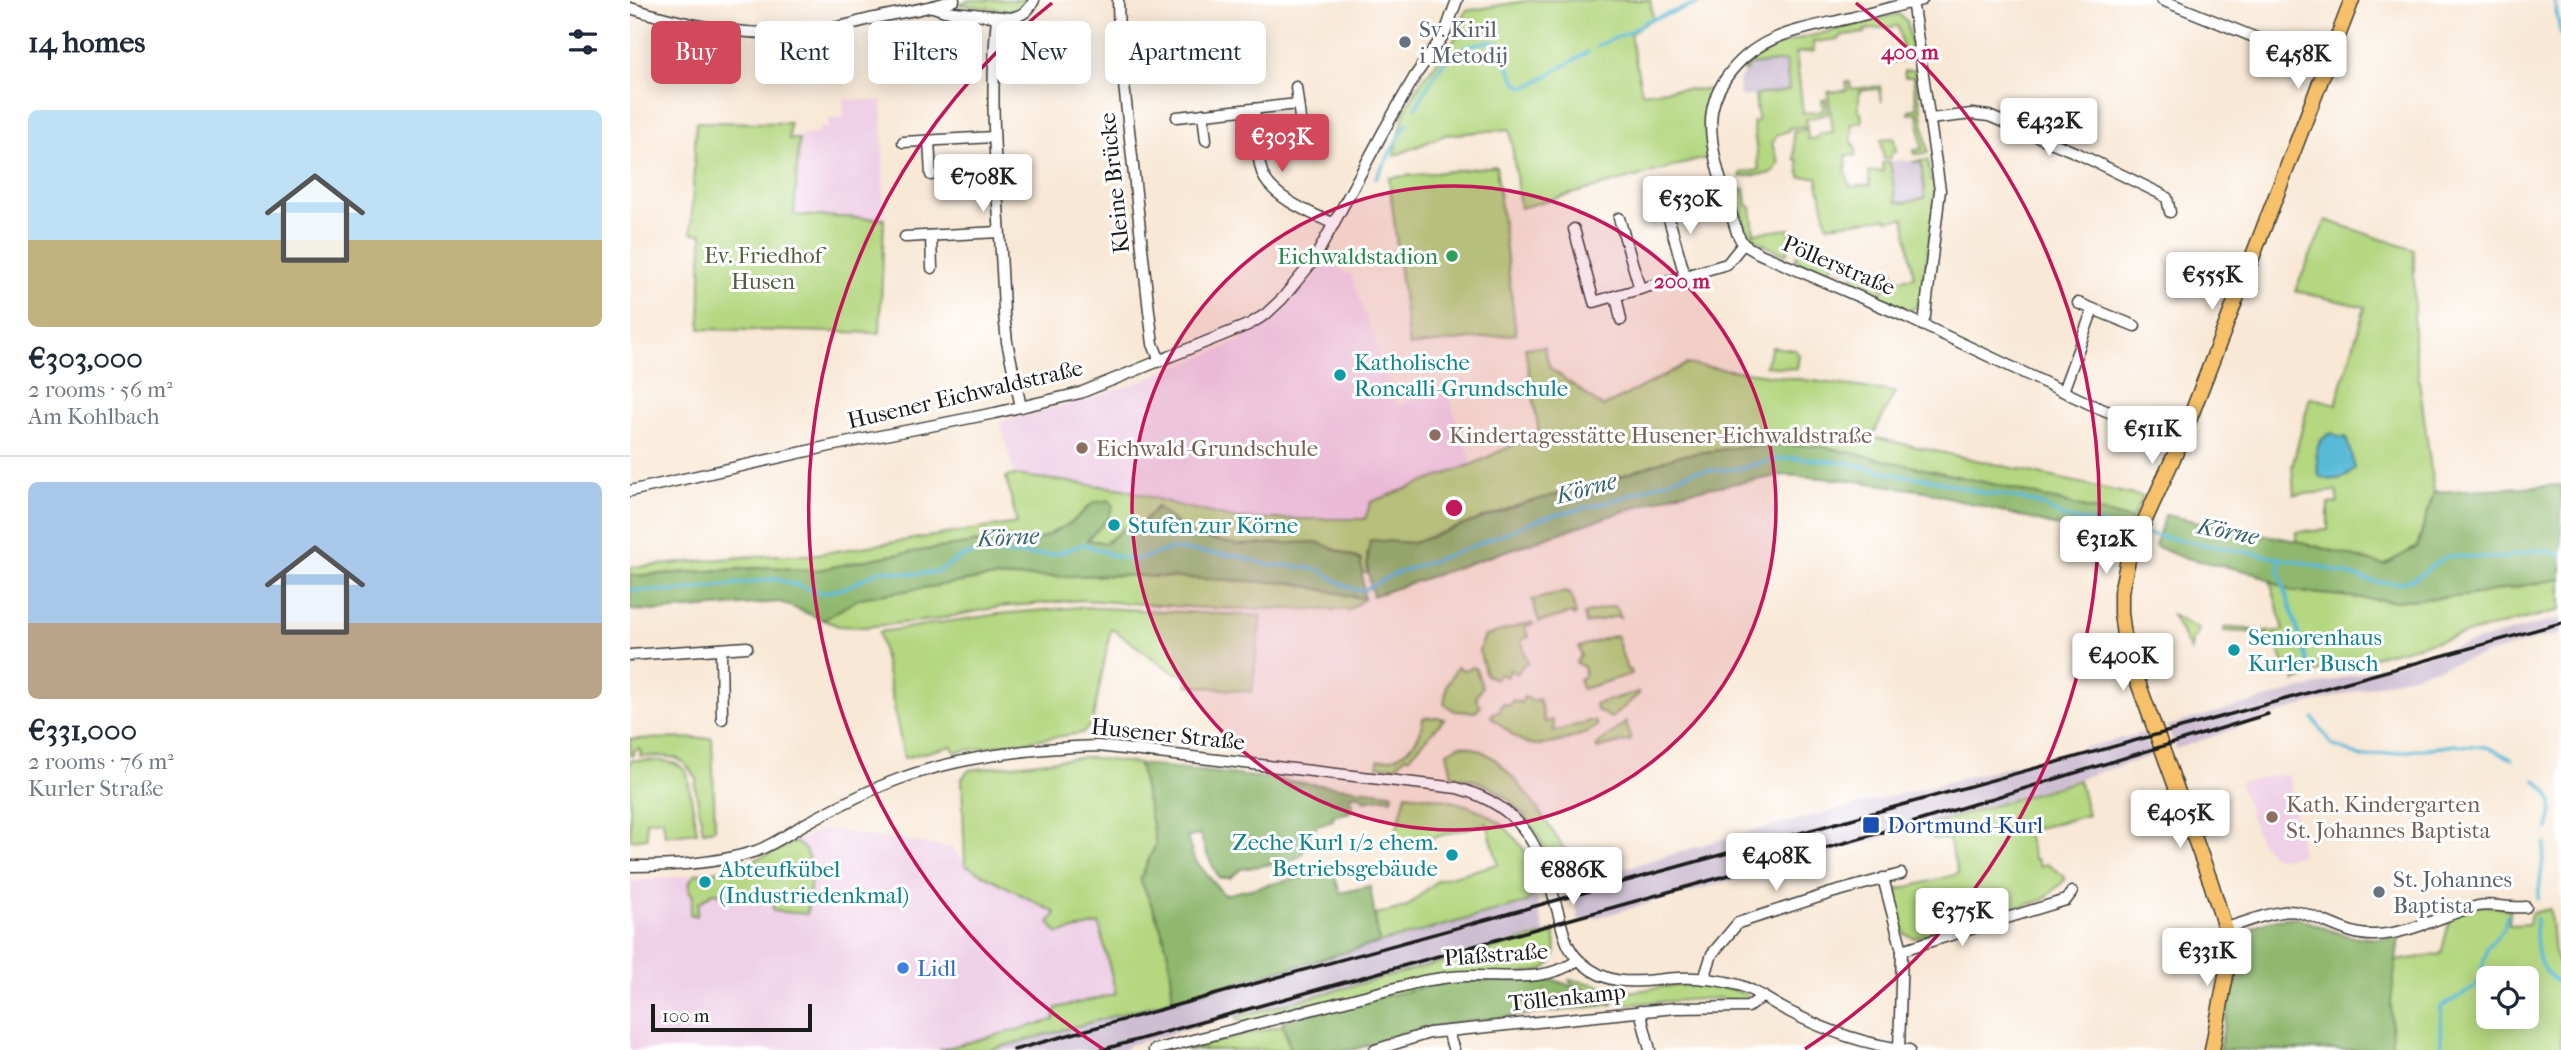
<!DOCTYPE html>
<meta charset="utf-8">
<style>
:root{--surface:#fff;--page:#f6f6f7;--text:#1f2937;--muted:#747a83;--line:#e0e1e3;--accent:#d1495b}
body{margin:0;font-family:"IM FELL French Canon",serif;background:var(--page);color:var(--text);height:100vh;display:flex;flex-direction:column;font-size:26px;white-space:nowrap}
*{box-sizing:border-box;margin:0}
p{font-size:23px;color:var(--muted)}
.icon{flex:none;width:38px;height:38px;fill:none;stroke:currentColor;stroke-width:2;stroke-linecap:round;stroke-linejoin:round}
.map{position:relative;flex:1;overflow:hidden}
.details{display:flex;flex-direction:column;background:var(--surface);width:630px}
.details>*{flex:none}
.top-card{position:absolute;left:21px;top:21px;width:665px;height:63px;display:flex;gap:14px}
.controls{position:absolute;left:1846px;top:966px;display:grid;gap:14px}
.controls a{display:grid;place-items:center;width:63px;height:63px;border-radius:10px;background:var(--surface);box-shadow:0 4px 18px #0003;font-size:35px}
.scale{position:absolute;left:21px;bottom:18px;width:161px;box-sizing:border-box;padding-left:7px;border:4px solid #1c1c1c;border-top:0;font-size:19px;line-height:24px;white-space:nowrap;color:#1c1c1c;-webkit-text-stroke:5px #fff;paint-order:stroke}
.price{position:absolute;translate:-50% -60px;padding:0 16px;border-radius:7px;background:#fff;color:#222;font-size:23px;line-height:46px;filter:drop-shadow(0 2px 4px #0008)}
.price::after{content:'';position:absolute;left:50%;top:42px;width:21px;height:16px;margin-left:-10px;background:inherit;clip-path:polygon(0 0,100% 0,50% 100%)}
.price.current{background:var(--accent);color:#fff}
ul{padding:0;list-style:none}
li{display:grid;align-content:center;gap:14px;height:371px;padding:0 28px}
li+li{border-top:2px solid var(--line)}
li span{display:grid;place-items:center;height:217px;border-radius:10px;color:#555}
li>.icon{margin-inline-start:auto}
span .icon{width:126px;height:126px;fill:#fffc;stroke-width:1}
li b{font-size:30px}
h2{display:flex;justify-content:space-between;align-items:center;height:84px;padding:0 28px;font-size:30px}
.tag{padding:0 24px;border-radius:10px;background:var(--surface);box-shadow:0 4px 18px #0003;font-size:24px;line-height:63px}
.tag.current{background:var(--accent);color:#fff}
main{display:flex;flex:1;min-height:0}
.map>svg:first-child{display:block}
</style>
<main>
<section class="details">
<h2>14 homes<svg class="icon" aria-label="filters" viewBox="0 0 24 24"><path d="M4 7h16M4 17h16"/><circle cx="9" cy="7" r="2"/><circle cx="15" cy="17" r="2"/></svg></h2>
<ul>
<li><span style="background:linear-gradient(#bfe0f5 60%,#c2b280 0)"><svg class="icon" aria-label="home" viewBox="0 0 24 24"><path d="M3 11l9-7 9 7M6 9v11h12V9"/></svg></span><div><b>€303,000</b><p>2 rooms · 56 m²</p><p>Am Kohlbach</p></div></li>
<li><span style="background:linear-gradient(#a9c7e8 65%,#b9a48a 0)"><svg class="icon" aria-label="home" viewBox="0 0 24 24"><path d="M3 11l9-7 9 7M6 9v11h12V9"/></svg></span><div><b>€331,000</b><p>2 rooms · 76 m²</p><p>Kurler Straße</p></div></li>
</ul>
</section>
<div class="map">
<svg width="1931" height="1050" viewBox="0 0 1931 1050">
<rect width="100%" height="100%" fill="#fff"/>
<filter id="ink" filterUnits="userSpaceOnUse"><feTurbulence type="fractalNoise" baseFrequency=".0143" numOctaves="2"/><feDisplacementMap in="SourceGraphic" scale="14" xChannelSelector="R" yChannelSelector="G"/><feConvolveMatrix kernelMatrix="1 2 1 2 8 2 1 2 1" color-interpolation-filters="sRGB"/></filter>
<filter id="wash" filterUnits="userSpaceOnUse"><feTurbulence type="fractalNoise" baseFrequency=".00686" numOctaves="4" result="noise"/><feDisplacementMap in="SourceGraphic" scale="28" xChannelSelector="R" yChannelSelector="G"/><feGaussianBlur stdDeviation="1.57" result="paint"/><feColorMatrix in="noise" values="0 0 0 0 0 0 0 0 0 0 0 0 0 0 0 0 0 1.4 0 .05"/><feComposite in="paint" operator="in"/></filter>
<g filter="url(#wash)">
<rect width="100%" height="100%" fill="#f8e8d5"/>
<g fill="#efd0e6">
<polygon points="214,99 252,101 254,219 164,215 169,136 188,134 189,128 198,128 199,119 213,119"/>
<polygon points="696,262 721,275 767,406 815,388 843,464 741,501 736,519 608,519 547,505 494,489 385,475 370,422 456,400 504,384 605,343 650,315"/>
<polygon points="1654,774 1655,776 1659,775 1662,789 1660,790 1672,855 1652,858 1644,856 1630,842 1609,782"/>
<polygon points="191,829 323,848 335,865 426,913 469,924 486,994 426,1008 425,1020 309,1050 0,1050 0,882 84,872 142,854"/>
</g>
<g fill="#cdbed2">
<polygon points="1156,61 1160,91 1110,97 1108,82 1120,65"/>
<polygon points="1269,160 1291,162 1295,198 1287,201 1266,202 1260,162"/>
<polygon points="1931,618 1931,633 1662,709 1546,749 1537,726"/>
<polygon points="1513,733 1522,756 1199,854 950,922 939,885 1103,836"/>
<polygon points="905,891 914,933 499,1045 494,1050 359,1050 896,903"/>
</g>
<g fill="#b4d780" stroke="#687a4e" stroke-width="2" fill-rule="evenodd">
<polygon points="340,0 398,0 391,8 384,11 328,4"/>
<polygon points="901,0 1020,0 1023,18 1000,34 1012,93 1043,89 1081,90 1074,116 1079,157 890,208 880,129 815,135 764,156 775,110 792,80 823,43 836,11"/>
<path d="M1268 14 1277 21 1283 60 1254 63V59L1274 57 1268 26 1235 30V33L1210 36V39L1183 42 1184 51 1166 53 1173 113 1193 111 1192 100 1196 99 1198 114 1176 119 1177 126 1159 128 1158 131 1147 135 1142 144 1149 163 1143 173 1110 177V173L1129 170 1123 122 1128 121 1125 95 1159 90 1156 61 1120 65 1115 72 1112 70C1124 57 1137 49 1153 43Z"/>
<polygon points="1285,70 1298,153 1285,154 1284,150 1292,149 1288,113 1279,114 1279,110 1287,109 1283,77 1275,77 1274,71"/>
<polygon points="1216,82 1220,82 1221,89 1250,86 1252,102 1249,89 1229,91 1229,112 1231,112 1232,122 1222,124 1222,144 1225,144 1226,155 1216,156 1217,167 1215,167 1220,187 1240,185 1239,172 1253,171 1252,163 1260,162 1266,202 1274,203 1295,198 1291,162 1282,162 1298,160 1301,182 1305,182 1305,197 1292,294 1285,308 1281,310 1249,297 1254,288 1257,271 1263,270 1264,280 1284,277 1274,218 1257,220 1257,218 1197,225 1187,177 1170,177 1168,160 1165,160 1163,131 1177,129 1178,139 1188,138 1188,134 1203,132 1198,92 1217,90"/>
<polygon points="66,122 160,123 159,139 169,139 164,215 254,219 250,333 70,329 72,234 61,233"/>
<polygon points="1264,138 1266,152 1261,153 1261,158 1254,159 1251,139"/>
<polygon points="866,166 886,334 779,346 759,178"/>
<path d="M1115 189 1117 205 1121 207 1124 233 1160 229 1161 244 1156 255C1116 237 1115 233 1104 190Z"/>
<polygon points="1696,220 1784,250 1784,343 1804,492 1787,547 1754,565 1666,541 1667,532 1698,530 1698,504 1708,503 1706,491 1664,495 1662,467 1680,397 1706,404 1735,307 1665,291"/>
<polygon points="1171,247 1183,254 1204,252 1205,260 1198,274 1165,260"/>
<polygon points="1208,271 1212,271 1212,277 1252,272 1251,286 1246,296 1205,277"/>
<path d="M906 347H914L920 368 973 407 1056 364 1265 392 1242 437 1513 497 1502 520 1367 485 1194 447 1150 444 1110 447 1047 456 977 481 895 503 783 543 741 541 737 556V572L732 573 731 560 687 542 609 545 561 536 527 507 513 522 500 524 475 543 457 540 463 503 441 523 408 540 376 538 256 556 183 571 142 567 0 576V567C60 564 120 553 181 555L387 523 376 477 385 475 494 489 547 505 608 519H735L741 502 843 464 909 433 895 348Z"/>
<polygon points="1142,347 1165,350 1169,355 1167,369 1135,366"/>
<polygon points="488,575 663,583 734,599 719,610 575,608 452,600 369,607 302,620 234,627 209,626 193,620 230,598 356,578"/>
<path d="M1931 579V610L1691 670 1665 682V669L1657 670 1643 637 1634 633 1594 631V628C1613 626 1638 635 1654 630L1640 580 1661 591 1761 601 1835 596Z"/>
<polygon points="935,592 941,595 946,615 943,616 942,613 909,622 902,600"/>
<polygon points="983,606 988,609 990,618 987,616 956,624 954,614"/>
<polygon points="450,607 631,616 622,692 557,685 557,676 541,671 481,628 462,724 452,733 325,752 322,746 274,758 249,632 369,614"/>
<polygon points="1542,615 1569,630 1566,637 1562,639 1561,651"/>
<polygon points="901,622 904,624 894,627 899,637 891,640 898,663 893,665 887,674 880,670 877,677 869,674 866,679 856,675 849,650 855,636"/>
<polygon points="986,635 997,670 1001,670 1002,674 952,689 949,679 952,678 955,673 954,667 946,663 951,655 949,647"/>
<polygon points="827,667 834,670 843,667 846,669 852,687 846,698 851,706 845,712 825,711 814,704 817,685"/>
<polygon points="1008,692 1009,694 981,718 967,710 965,704"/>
<path d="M894 697 903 701 909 699 915 722 923 720 924 732 960 721H965L967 726C957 733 948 736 936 740 895 752 892 742 861 717L863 713 869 711 873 703 879 706 883 700 891 703Z"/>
<path d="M807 717 814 719 779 758 776 756 766 766H748V760C771 761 792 742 793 718Z"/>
<polygon points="996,722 1001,740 967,749 967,745"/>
<path d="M82 738 85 829 73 831 65 785 67 779C48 750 40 758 10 756L11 752 9 749H5L2 756 0 755V739Z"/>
<path d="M830 745C843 746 860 754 869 763 904 796 927 843 957 880L930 887C917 846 896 803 854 784 845 779 832 778 822 775L817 752Z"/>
<path d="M455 757 509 764 526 844 510 879C530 922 543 951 542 1000L359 1050H309L424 1020 426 1008 486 994 469 924 428 934 419 923 426 913 335 865 332 778 339 770Z"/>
<path d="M0 760C19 762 45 756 57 773L67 832 35 836 33 819 16 821 17 838 0 840Z"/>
<polygon points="1449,780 1458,815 1396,831 1404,859 1407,859 1410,866 1417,864 1434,876 1435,880 1413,900 1284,938 1275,934 1264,896 1266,890 1328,874 1319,839 1303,839 1299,825"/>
<path d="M776 794C827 800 870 807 898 857 903 866 905 878 907 888L896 903 749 943 745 915 776 907 808 880 868 864 857 823 776 845 763 843Z"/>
<path d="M164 842C189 851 179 893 177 914L143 911V901L83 893 72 901H69L67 916 60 914 63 896 59 891 60 881 65 874C100 870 134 858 164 842Z"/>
<path d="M1851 905 1880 909 1879 925 1899 924 1901 913 1920 909 1924 953 1931 968V1050H1762C1759 1026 1758 984 1766 961L1811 954 1821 915ZM1858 978H1897V1017H1858Z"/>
<path d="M924 932C927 947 928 962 912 970L612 1022 608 1021 606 1017Z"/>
<path d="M939 980C961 981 972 988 991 991 1008 993 1023 987 1040 986 1058 984 1105 985 1119 997L1114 1002 1086 998 999 1004 941 983Z"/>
<polygon points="654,1025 660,1050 555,1050"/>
</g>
<g fill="#8fb86e" stroke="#566a45" stroke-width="2">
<path d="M1150 444 1194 447 1367 485 1502 520 1491 543 1295 491 1218 480 1155 475 1048 493 743 596C738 576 736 561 740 540L783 543 895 503 977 481 1047 456 1110 447Z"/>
<polygon points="1931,485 1931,579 1835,596 1761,601 1661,591 1625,573 1551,557 1525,546 1535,515 1666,541 1754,565 1787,547 1804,492"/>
<polygon points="479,500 483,506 478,519 457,540 476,543 500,524 513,522 527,507 561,536 609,545 687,542 731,560 734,599 663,583 488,575 356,578 230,598 193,620 150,602 31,611 0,610 0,576 142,567 183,571 256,556 377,538 408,540 441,523 463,503"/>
<path d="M509 764 763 793 762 799 753 798 734 801 730 795H721L723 808 720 812 702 816 703 820 687 825 671 855 661 861 611 869 600 878H589L576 852 570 834 557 838 564 859 594 895 703 870 710 893 740 886 749 943 542 1000C543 951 530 922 510 879L526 844Z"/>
<path d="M1667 917C1707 934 1724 942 1769 937L1761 1002 1762 1050H1589L1600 1001 1605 959 1609 958C1612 923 1636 919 1667 917Z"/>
<polygon points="924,980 983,1001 983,1004 796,1027 722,1050 660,1050 652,1020 821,981"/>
</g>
<path fill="#58bad7" stroke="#3a6b7a" stroke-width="2" d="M1702 433 1711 438 1716 437 1725 468C1718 479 1700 483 1689 476 1686 457 1682 441 1702 433Z"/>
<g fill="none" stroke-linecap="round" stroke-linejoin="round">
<g stroke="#58bad7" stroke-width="3.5">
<polyline points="1924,0 1931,35"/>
<polyline points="967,46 999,32 1017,21 1078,0"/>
<path d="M786 107C803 78 813 50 849 43 857 42 862 41 870 43 881 57 875 73 892 87H898L958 52"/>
<polyline points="746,178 777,123"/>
<polyline points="1513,533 1680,564 1746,582 1768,583 1784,579 1817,556 1872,558 1907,550 1931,554"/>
<polyline points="385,554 393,546"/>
<polyline points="1649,559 1649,572 1679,667"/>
<polyline points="0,590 48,591 146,579 192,593 215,588 251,570 282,574 307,572 331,557 344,553 413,555 426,554 454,544 487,557 506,560 541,549 608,556 638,565 664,566 690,570 712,584 726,590 734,590 762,575 833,550 912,518 979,502 1065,471 1107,469 1148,459 1168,458 1220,463 1262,474 1299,479 1358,494 1376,495 1412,505 1433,517 1506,532"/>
<polyline points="1683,718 1702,745 1732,757 1825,745 1857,747 1882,759"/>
<path d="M1905 780C1927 797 1924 804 1918 829"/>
<polyline points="1908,898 1915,844"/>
<path d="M1906 918C1906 947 1904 968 1931 985"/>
<polyline points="1811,1050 1811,1007 1847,986 1858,947 1874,929 1877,915"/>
</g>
</g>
</g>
<g filter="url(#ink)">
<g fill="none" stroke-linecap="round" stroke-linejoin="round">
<defs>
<g id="minor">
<polyline points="488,0 489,39 519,311 523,344 530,361"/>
<polyline points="1282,0 1310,190 1295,316 1292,325"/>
<path d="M1292 0C1269 5 1246 12 1224 17 1173 30 1128 32 1096 78 1087 91 1081 107 1081 123 1081 160 1097 198 1107 233L1113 244 1128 253 1276 317 1464 406 1551 441"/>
<polyline points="1532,0 1696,66"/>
<path d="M303 7 315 11 381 18C393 15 399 11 404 0"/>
<path d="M0 8C65 28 130 40 197 29 213 27 229 21 245 18 271 12 298 9 324 0"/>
<path d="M367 17C357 116 371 215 374 314L377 342 391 407"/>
<polyline points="666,87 670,118"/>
<path d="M624 109C627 128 626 164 635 179 649 201 682 213 704 224"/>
<polyline points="573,114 576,140"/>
<polyline points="547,117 668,104"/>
<polyline points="1300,119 1342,114 1359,116 1449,154 1531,194 1537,198 1540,212"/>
<polyline points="299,141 301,175"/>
<polyline points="273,142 364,137"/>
<polyline points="1035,205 1055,276"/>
<polyline points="989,218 1010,289"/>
<polyline points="944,229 964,302 1097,264 1113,244"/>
<polyline points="301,236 302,268"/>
<polyline points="275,237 369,232"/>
<polyline points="986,296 991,320"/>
<polyline points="1448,303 1505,326"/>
<polyline points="1433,391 1463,309"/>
<polyline points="0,491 200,446 365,413 450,393 620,324 636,314 652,299 684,260 753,132 785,76 815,33 827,0"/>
<polyline points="91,649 92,719"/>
<polyline points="0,655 117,647"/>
<path d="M0 866C42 866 86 864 126 851 143 845 158 834 173 825 204 808 236 791 269 779 331 756 403 748 468 746L827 788C896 807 910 848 928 912 933 931 936 950 952 963 983 990 1012 980 1048 978 1064 977 1081 979 1096 982 1121 986 1136 1000 1158 1011 1196 1031 1237 1045 1279 1050"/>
<polyline points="1253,878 1272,950"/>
<path d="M1595 928C1615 923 1649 908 1668 912 1694 918 1717 936 1745 935 1781 934 1814 914 1848 906 1860 903 1881 909 1896 907"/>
<polyline points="1074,979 1082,954 1108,923 1201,893 1271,874"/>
<polyline points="1010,1011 1020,1050"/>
<polyline points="817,1031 824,1050"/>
<path d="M524 1050 793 981C808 979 822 976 837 976 875 975 916 983 948 960"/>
<polyline points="745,1050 799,1033 1045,1008 1118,1007 1133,996"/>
<polyline points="1269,1050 1272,950 1436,900 1442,892"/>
</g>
<polyline id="major" points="1582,1050 1597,970 1595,928 1581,883 1506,677 1495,643 1491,613 1491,592 1499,555 1551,441 1722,0"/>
</defs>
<use href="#minor" stroke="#3d3b38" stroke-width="13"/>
<use href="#major" stroke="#3d3b38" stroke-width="17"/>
<use href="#minor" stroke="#fff" stroke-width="10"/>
<use href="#major" stroke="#f6c16b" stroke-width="14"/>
<g stroke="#1c1c1c" stroke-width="3.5">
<polyline points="384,1050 1931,623"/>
<polyline points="471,1050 1239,836 1638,714"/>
</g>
</g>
</g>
<circle cx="824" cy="508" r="322" fill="#c2185b" fill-opacity=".12"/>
<g fill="none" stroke="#c2185b" stroke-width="3.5">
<circle cx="824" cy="508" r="322"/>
<path d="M473 1049A645 645 0 0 1 422 3M1226 3A645 645 0 0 1 1175 1049"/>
</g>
<g fill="#6b7280" stroke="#fff" stroke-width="2.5">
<circle cx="775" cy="42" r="7"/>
<circle cx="1749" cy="892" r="7"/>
</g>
<circle fill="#2e9e5b" stroke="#fff" stroke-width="2.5" cx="822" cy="256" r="7"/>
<g fill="#0f9aa8" stroke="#fff" stroke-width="2.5">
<circle cx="710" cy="375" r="7"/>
<circle cx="484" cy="525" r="7"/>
<circle cx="1604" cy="650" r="7"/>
<circle cx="822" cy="855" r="7"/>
<circle cx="75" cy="882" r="7"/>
</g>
<g fill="#8d6e63" stroke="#fff" stroke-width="2.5">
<circle cx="805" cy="435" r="7"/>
<circle cx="452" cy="448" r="7"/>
<circle cx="1642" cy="817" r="7"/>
</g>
<rect fill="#1a4fb4" stroke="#fff" stroke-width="2.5" x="1232" y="816" width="18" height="18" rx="3.5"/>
<circle fill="#3f7fe0" stroke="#fff" stroke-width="2.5" cx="273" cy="968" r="7"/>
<g text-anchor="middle" stroke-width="6" stroke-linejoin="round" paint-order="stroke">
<g font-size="23" fill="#5b616d" stroke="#fff" text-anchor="start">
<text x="789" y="37">Sv. Kiril<tspan x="789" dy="26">i Metodij</tspan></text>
<text x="1763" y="887">St. Johannes<tspan x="1763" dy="26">Baptista</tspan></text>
</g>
<g font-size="23" fill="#1c1c1c" stroke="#fff">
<text transform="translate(484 183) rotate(-96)" y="8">Kleine Brücke</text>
<text transform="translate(1209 265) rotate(23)" y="8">Pöllerstraße</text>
<text transform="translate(335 394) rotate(-13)" y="8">Husener Eichwaldstraße</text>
<text transform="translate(538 734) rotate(6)" y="8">Husener Straße</text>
<text transform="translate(866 954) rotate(-4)" y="8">Plaßstraße</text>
<text transform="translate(937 997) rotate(-6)" y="8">Töllenkamp</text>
</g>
<g font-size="23" fill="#515d3f" stroke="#fff">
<text x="133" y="263">Ev. Friedhof<tspan x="133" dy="26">Husen</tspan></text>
</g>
<g font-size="23" fill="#27864d" stroke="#fff" text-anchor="end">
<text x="808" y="264">Eichwaldstadion</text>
</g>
<g font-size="23" fill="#0d838f" stroke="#fff" text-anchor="start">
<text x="724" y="370">Katholische<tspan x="724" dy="26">Roncalli-Grundschule</tspan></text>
<text x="498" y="533">Stufen zur Körne</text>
<text x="1618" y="645">Seniorenhaus<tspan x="1618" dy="26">Kurler Busch</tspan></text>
<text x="808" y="850" text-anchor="end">Zeche Kurl 1/2 ehem.<tspan x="808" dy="26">Betriebsgebäude</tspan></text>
<text x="89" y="877">Abteufkübel<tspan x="89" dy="26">(Industriedenkmal)</tspan></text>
</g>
<g font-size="23" fill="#785e54" stroke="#fff" text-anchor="start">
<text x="819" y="443">Kindertagesstätte Husener-Eichwaldstraße</text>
<text x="466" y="456">Eichwald-Grundschule</text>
<text x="1656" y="812">Kath. Kindergarten<tspan x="1656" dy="26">St. Johannes Baptista</tspan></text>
</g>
<g font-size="23" fill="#164399" stroke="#fff" text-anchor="start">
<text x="1257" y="833">Dortmund-Kurl</text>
</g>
<g font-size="23" fill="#366cbe" stroke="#fff" text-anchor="start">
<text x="287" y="976">Lidl</text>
</g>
<g font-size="24" font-style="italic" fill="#376370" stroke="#fff">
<text transform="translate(956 488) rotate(-15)" y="8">Körne</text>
<text transform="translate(1598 531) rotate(11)" y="8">Körne</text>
<text transform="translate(378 537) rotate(-3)" y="8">Körne</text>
</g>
</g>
<circle cx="824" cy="508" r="10" fill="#c2185b" stroke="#fff" stroke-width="3.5"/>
<g font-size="21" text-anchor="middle" font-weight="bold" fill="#c2185b" stroke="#fff" stroke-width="6" stroke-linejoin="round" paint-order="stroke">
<text x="1280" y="59">400 m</text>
<text x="1052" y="288">200 m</text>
</g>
</svg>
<div class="controls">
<a><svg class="icon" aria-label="locate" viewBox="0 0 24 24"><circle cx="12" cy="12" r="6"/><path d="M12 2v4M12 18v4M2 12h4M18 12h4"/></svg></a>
</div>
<div class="scale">100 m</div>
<b class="price" style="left:1668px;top:91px">€458K</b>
<b class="price" style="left:1419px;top:158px">€432K</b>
<b class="price current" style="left:652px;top:174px">€303K</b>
<b class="price" style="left:353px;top:214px">€708K</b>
<b class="price" style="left:1060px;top:236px">€530K</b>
<b class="price" style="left:1582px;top:312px">€555K</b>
<b class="price" style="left:1522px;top:466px">€511K</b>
<b class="price" style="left:1476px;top:576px">€312K</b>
<b class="price" style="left:1493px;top:693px">€400K</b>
<b class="price" style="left:1550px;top:850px">€405K</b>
<b class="price" style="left:1146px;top:893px">€408K</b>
<b class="price" style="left:943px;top:907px">€886K</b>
<b class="price" style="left:1332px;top:948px">€375K</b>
<b class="price" style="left:1577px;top:988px">€331K</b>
<div class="top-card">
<a class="tag current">Buy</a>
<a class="tag">Rent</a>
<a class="tag">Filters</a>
<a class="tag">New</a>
<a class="tag">Apartment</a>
</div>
</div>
</main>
